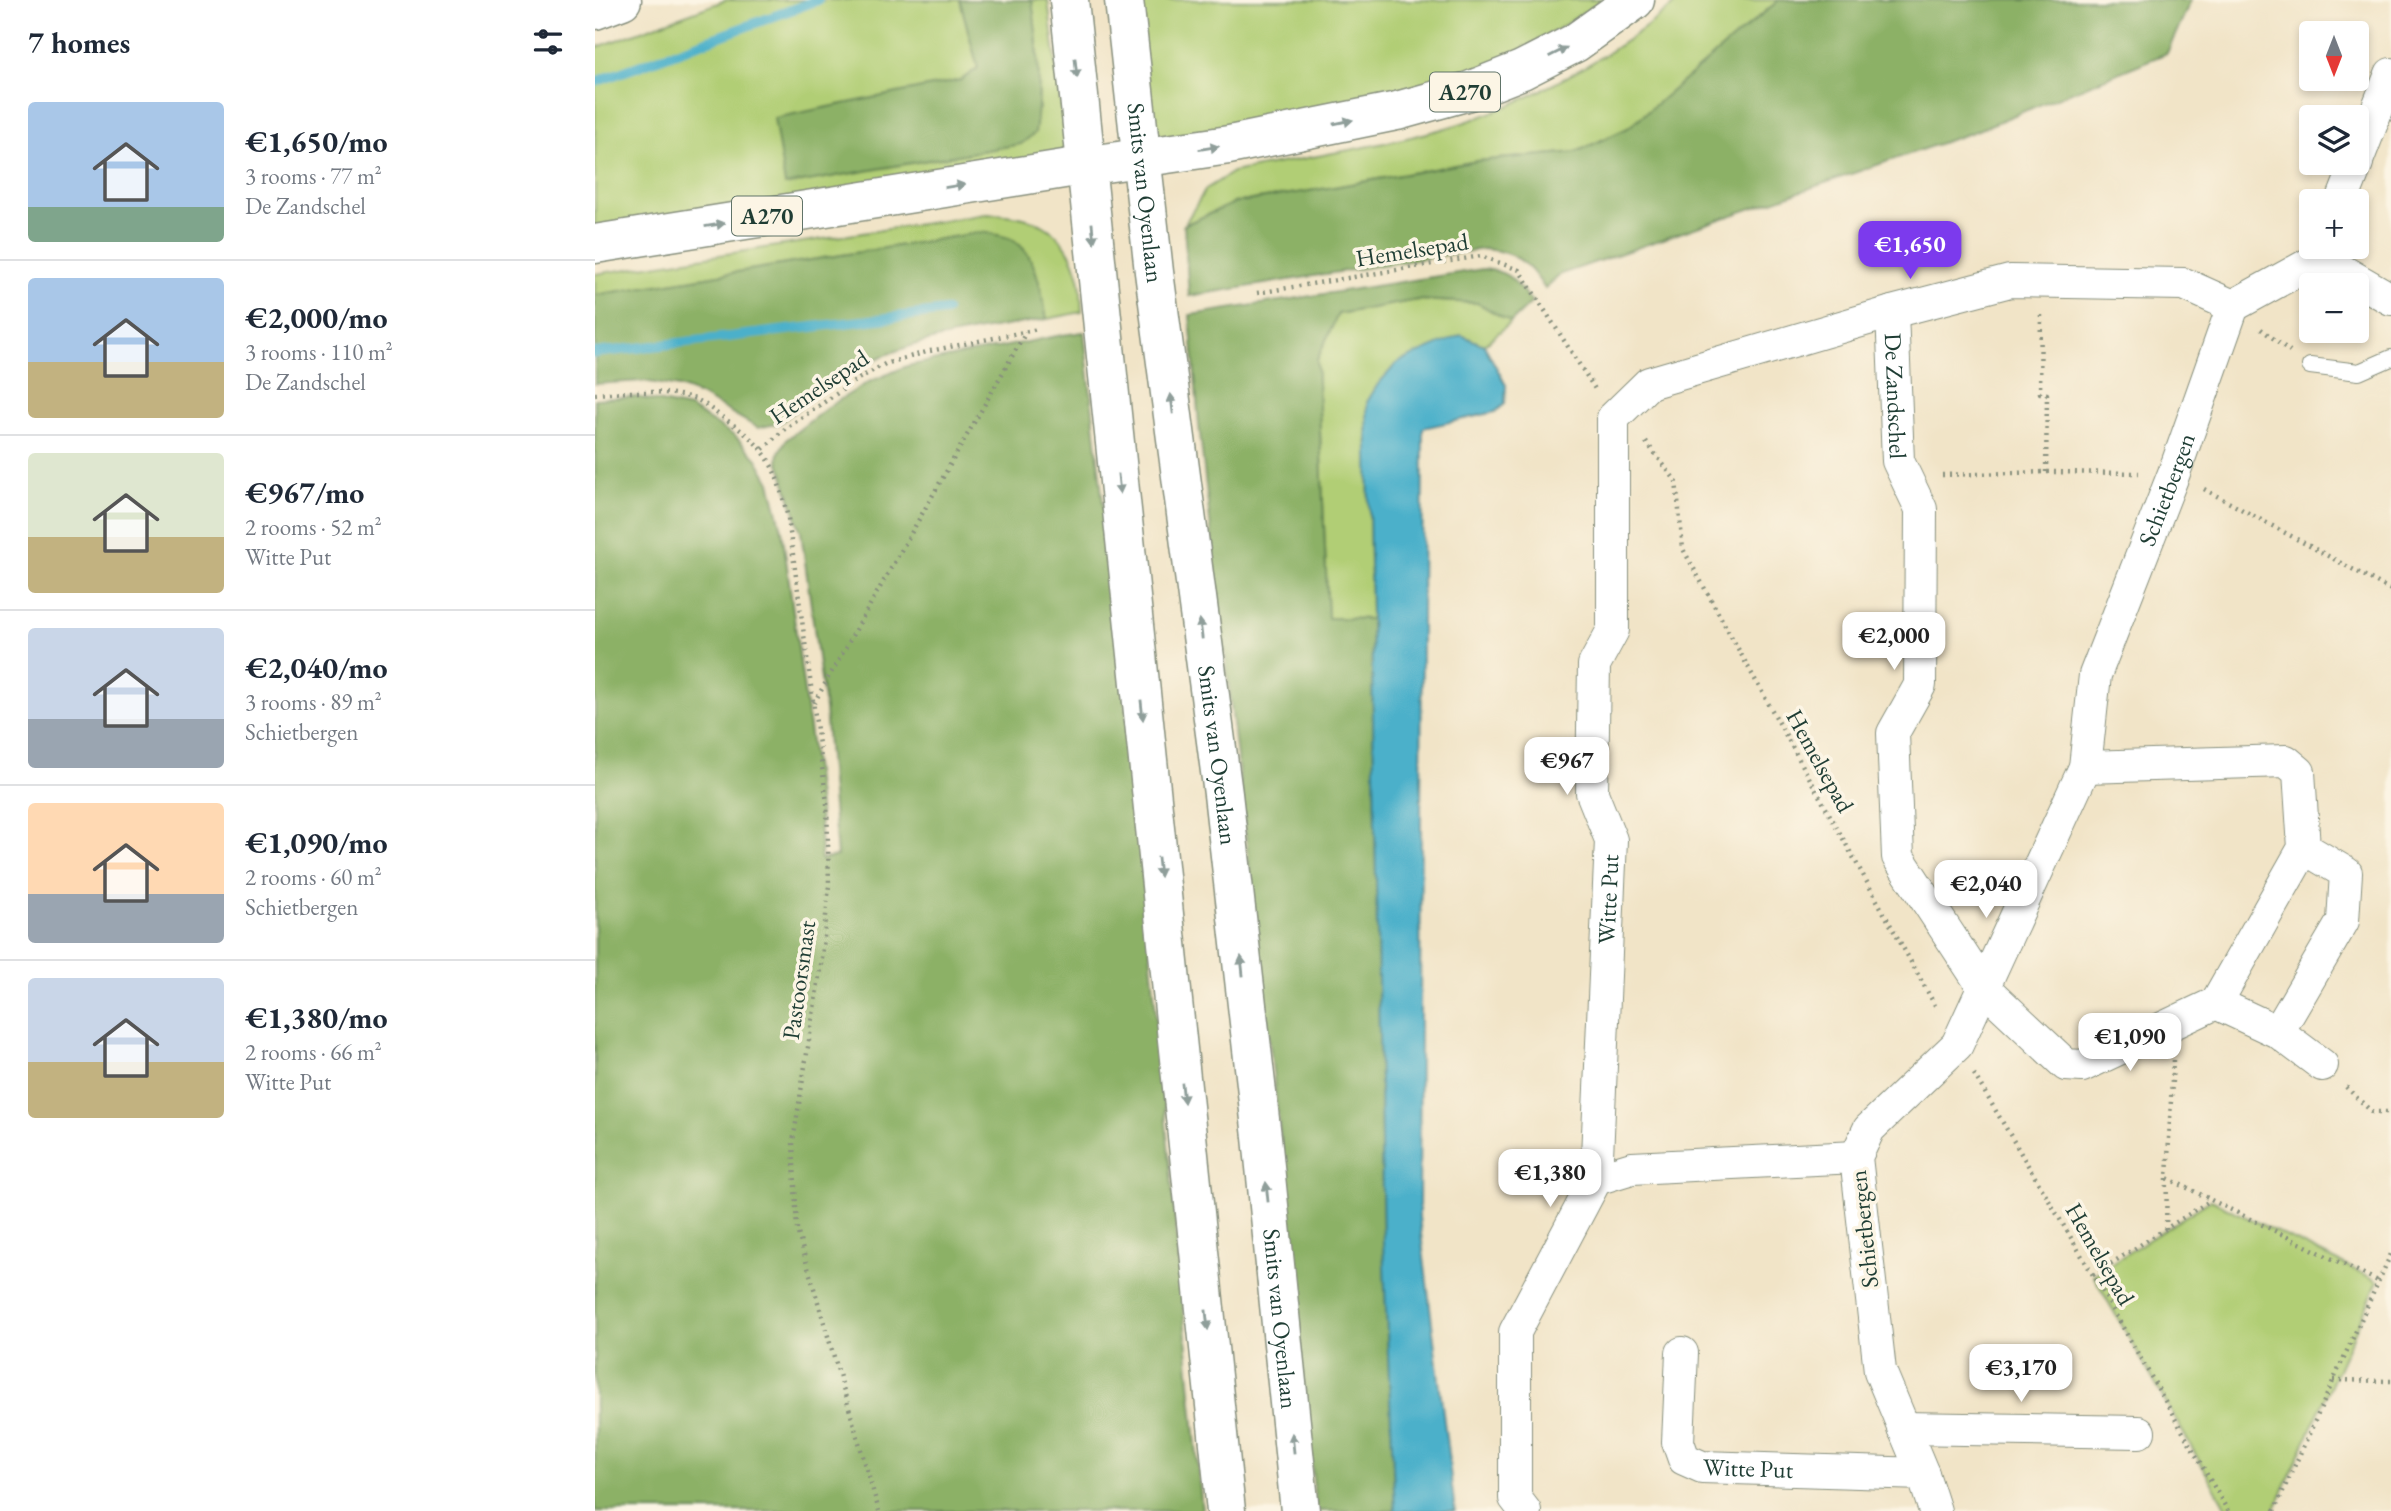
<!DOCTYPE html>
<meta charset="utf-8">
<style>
:root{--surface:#fff;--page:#f6f6f7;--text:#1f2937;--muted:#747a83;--line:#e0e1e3;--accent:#7c3aed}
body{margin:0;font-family:"EB Garamond",serif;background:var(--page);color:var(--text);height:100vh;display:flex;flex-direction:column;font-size:26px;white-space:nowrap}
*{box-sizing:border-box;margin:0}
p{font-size:23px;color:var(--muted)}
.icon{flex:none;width:38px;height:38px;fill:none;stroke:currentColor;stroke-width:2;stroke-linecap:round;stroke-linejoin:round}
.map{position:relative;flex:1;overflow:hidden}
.panel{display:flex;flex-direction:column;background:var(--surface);width:595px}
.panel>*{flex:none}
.needle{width:46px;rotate:180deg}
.tools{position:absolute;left:1704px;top:21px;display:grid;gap:14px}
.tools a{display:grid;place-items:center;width:70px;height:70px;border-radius:7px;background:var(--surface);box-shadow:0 4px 10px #0003;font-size:35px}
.price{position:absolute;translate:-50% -60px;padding:0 16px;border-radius:14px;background:#fff;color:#222;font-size:23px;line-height:46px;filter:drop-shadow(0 2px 4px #0008)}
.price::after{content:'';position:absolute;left:50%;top:42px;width:21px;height:16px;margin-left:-10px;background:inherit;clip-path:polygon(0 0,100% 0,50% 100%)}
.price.selected{background:var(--accent);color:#fff}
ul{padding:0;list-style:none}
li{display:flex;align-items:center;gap:21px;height:175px;padding:0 28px}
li+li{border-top:2px solid var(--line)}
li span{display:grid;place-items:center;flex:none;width:196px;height:140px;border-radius:7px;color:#555}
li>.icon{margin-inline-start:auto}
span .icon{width:84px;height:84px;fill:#fffc;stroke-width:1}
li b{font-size:30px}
h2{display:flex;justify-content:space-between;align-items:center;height:84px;padding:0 28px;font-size:30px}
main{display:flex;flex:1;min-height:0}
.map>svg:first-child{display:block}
</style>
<main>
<section class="panel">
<h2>7 homes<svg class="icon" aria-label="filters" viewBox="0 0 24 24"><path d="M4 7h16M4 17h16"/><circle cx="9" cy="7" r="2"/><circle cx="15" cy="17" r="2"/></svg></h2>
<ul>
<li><span style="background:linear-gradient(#a9c7e8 75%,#7fa58c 0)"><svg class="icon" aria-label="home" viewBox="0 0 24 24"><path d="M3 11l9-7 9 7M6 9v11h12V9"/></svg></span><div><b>€1,650/mo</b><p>3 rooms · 77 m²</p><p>De Zandschel</p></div></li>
<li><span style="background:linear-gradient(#a9c7e8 60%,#c2b280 0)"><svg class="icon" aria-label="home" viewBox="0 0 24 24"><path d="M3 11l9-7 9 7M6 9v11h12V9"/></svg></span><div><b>€2,000/mo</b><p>3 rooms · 110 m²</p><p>De Zandschel</p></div></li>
<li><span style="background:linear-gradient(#dfe7d0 60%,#c2b280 0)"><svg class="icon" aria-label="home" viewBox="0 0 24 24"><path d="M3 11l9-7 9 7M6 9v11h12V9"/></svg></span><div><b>€967/mo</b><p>2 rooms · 52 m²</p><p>Witte Put</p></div></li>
<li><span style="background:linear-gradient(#c9d6e8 65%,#9aa5b1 0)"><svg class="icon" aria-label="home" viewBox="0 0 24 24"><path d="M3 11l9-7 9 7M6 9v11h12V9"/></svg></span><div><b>€2,040/mo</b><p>3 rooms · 89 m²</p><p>Schietbergen</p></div></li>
<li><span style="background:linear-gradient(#ffd9b3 65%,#9aa5b1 0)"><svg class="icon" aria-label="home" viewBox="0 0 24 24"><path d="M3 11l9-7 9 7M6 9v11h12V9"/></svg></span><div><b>€1,090/mo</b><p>2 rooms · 60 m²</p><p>Schietbergen</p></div></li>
<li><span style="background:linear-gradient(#c9d6e8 60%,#c2b280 0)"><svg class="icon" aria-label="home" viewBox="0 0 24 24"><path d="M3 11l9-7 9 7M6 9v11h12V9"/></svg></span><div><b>€1,380/mo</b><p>2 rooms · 66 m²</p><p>Witte Put</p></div></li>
</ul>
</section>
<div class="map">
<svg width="1796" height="1511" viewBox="0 0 1796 1511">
<rect width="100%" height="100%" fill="#fcf5e5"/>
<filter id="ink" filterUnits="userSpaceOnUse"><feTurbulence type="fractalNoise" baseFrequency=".0143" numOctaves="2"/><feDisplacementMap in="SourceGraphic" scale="14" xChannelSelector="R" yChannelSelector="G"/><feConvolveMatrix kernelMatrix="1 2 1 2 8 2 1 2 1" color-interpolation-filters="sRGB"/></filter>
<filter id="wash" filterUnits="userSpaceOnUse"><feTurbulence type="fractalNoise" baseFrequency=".00686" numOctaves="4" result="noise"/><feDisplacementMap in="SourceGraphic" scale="28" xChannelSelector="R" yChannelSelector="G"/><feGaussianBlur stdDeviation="1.57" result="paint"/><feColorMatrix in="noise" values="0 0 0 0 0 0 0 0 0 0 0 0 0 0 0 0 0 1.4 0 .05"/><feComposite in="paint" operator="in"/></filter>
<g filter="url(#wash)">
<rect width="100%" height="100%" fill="#f1e4c7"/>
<g fill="#b1ce75" stroke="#688654" stroke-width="2">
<polygon points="131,0 365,0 383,68 366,80 444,109 443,49 437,0 453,0 471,145 467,153 0,231 0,48"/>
<polygon points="542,0 1007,0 965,28 920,53 863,77 793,95 578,137 566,136 556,129"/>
<path d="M1084 0H1184L1033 128 981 152 882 161 739 187 639 203 589 225 611 189 638 172C707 158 778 148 847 129 925 108 1023 54 1084 0Z"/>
<path d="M391 214C436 214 470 226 483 274 487 286 486 300 487 312L452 319 440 269 388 232 0 295V274Z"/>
<polygon points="823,300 882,303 916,322 889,345 866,335 772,402 776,619 733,618 722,360 742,314"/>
<polygon points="1616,1200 1783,1281 1679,1511 1633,1511 1498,1275"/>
</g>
<g fill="#8cb166" stroke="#56774d" stroke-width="2">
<path d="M365 0H437C443 44 447 89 440 133L426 144 190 185 179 118 366 80 383 68Z"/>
<path d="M1184 0H1596L1572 53 1378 132 966 274 950 289C933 262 920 251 888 249L594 296 589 225 639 203 739 187 882 161 981 152 1033 128Z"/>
<path d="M388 232C396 234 408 235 416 239 443 252 446 294 452 319 391 330 324 336 269 365 240 380 211 403 185 423L163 428 105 395 84 387 48 381 0 384V295Z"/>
<path d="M888 269C918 272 918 281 937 302L916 322 882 303 823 300 743 314 722 360 733 618 776 619 788 1243 800 1511H721L685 1134 604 425 595 315Z"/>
<polygon points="489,332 543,820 607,1511 0,1511 0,399 41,397 95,408 141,437 162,459 175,482 187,530 218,757 224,806 226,860 242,856 230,709 206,532 183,460 184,452 191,440 233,407 274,382 312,366 467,335"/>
</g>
<polygon fill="#4bb0ca" stroke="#35767f" stroke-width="2" points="866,335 889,345 911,385 910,404 900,412 828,428 824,1217 860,1511 800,1511 788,1243 772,402 783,384 803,362"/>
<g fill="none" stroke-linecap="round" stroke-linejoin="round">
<g stroke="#4bb0ca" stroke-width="10">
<polyline points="0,82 223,0"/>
<polyline points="0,353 351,311"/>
</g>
</g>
</g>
<g filter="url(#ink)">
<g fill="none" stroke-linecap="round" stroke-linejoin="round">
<defs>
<polyline id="service" points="1715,366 1764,372 1796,358"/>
<g id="minor">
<polyline points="1762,161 1796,74"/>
<polyline points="1747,201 1762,163"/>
<polyline points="1725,258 1796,299"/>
<path id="s1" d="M1297 312 1303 461 1326 509 1325 685 1298 733 1303 857 1389 988 1471 1065 1487 1066 1621 1003 1683 1032 1727 1065"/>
<polyline points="1490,767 1691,761 1704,772 1709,848 1621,1003"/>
<polyline points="1683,1032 1748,921 1751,873 1709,848"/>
<path id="s2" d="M1001 1179 1016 840 997 793 999 665 1018 630V418L1054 383 1297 312 1415 281 1589 284 1638 306"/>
<path id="s3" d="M1087 1353 1083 1442 1089 1459 1107 1467 1328 1474"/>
<polyline points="1308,1428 1544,1432"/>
<polyline points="930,1511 920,1498 920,1332 1001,1179 1037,1168 1261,1157"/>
<path id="s4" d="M1340 1511 1328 1474 1285 1371 1261 1157 1274 1129 1362 1045 1490 767 1500 675 1579 473 1638 306 1725 258 1729 247"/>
</g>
<g id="secondary">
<polyline points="474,0 631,1511"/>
<path id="s5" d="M529 0 559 272 628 794 667 1137 705 1511"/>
</g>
<g id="motorway">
<polyline points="0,10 27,0"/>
<polyline points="0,244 475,168 634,145 802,111 874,91 927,70 980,43 1040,0"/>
</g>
</defs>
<use href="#service" stroke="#88907e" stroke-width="18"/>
<use href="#minor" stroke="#88907e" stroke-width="34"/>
<use href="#secondary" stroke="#88907e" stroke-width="41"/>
<use href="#motorway" stroke="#88907e" stroke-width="41"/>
<g stroke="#88907e" stroke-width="4.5" stroke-dasharray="2 5" stroke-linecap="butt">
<polyline points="662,293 886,256 924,270 1000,389"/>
<polyline points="1446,315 1445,393 1452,394 1451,472"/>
<polyline points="1666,329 1695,351"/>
<path d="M0 394C32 392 66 389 97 398 106 400 116 409 124 415 173 447 179 461 193 518L232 803 234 885 227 958 198 1142 202 1230 284 1511"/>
<polyline points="1051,442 1081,481 1088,549 1342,1009"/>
<polyline points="168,449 187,431 263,379 290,364 335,351 443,329"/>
<polyline points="1347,475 1451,472 1544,473"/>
<polyline points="1609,489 1796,590"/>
<polyline points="219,703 431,332"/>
<polyline points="1578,1060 1572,1178 1615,1199"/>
<polyline points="1379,1074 1498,1275 1633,1511"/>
<polyline points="1751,1087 1777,1112 1796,1112"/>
<polyline points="1571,1229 1572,1178"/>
<polyline points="1498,1275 1616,1200 1783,1281"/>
<polyline points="1738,1380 1796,1381"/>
<polyline points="1679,1511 1796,1254"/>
</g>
<use href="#service" stroke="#fff" stroke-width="16"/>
<use href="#minor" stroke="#fff" stroke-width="32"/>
<use href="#secondary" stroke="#fff" stroke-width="38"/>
<use href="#motorway" stroke="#fff" stroke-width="38"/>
</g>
<defs><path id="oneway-solid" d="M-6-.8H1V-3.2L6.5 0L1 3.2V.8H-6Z" transform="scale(1.75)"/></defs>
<g fill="#8f9e9a">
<use href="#oneway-solid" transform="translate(963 52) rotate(-27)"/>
<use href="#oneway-solid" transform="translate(481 68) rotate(84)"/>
<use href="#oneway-solid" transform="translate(748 122) rotate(-11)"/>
<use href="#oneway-solid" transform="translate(614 148) rotate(-9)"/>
<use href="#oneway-solid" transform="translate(360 186) rotate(-9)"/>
<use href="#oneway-solid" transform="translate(120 225) rotate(-9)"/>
<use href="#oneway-solid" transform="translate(498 233) rotate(84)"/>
<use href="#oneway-solid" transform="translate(577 404) rotate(-97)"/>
<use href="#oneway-solid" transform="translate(524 484) rotate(84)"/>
<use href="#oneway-solid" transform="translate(606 629) rotate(-97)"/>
<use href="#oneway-solid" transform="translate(547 710) rotate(84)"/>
<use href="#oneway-solid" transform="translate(564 867) rotate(84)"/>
<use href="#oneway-solid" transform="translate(647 966) rotate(-96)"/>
<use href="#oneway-solid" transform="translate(588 1093) rotate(84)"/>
<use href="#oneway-solid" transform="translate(672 1192) rotate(-96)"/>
<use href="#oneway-solid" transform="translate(612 1320) rotate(84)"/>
<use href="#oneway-solid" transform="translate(698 1443) rotate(-96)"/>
</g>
</g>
<g text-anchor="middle" stroke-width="7" stroke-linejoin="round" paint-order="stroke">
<g fill="#fcf5e5" stroke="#617469" stroke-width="2">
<rect x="835" y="72.5" width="70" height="39" rx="5"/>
<rect x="137" y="196.5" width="70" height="39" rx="5"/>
</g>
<g font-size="23" font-weight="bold" fill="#1f3d34">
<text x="870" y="100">A270</text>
<text x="172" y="224">A270</text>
</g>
<g font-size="24" fill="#1f3d34" stroke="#fcf5e5">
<text dy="8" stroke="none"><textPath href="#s5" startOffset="194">Smits van Oyenlaan</textPath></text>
<text transform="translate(817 250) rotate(-9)" y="8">Hemelsepad</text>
<text transform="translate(224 387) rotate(-34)" y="8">Hemelsepad</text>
<text dy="8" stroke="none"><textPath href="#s1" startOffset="84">De Zandschel</textPath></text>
<text dy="8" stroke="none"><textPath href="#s4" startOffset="1116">Schietbergen</textPath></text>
<text dy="8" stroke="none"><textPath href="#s5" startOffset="761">Smits van Oyenlaan</textPath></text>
<text transform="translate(1225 761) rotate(61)" y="8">Hemelsepad</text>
<text dy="8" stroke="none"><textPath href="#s2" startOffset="280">Witte Put</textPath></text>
<text transform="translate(204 980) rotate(-82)" y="8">Pastoorsmast</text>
<text transform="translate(1269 1229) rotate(-96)" y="8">Schietbergen</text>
<text transform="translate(1505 1254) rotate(60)" y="8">Hemelsepad</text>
<text dy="8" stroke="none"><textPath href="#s5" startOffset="1328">Smits van Oyenlaan</textPath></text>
<text dy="8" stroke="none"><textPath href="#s3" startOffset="173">Witte Put</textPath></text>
</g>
</g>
</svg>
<div class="tools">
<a><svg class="needle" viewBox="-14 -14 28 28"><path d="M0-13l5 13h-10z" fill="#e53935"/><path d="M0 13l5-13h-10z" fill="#747a83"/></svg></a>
<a><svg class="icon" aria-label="layers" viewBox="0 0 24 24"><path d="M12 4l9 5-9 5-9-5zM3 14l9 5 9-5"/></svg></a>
<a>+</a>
<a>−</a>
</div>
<b class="price selected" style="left:1315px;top:281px">€1,650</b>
<b class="price" style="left:1299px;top:672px">€2,000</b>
<b class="price" style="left:972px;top:797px">€967</b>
<b class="price" style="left:1391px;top:920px">€2,040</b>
<b class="price" style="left:1535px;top:1073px">€1,090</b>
<b class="price" style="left:955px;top:1209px">€1,380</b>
<b class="price" style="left:1426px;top:1404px">€3,170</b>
</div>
</main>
